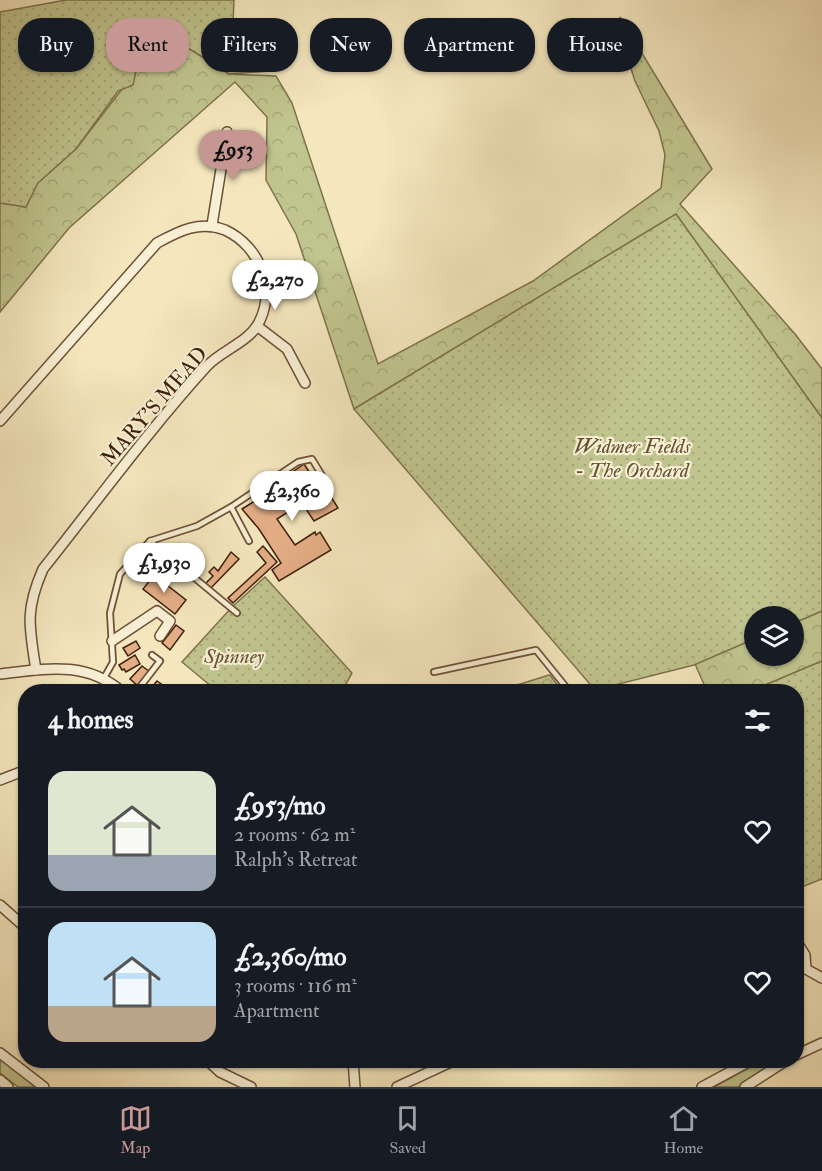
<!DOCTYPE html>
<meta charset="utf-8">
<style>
:root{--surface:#171b24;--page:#20242c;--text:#f1f3f6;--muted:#9ea1a6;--line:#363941;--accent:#c59692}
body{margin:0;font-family:"IM FELL Double Pica",serif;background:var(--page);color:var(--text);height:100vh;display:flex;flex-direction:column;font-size:22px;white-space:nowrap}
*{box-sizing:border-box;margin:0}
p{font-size:20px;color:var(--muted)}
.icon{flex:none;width:33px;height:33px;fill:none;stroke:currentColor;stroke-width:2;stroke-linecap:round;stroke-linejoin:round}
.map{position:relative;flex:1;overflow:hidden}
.drawer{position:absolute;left:18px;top:684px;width:786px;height:384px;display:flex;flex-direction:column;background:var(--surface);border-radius:24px;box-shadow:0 2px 4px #0004}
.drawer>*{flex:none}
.guide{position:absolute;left:18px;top:18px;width:786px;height:54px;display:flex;gap:12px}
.buttons{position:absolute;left:744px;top:606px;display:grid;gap:12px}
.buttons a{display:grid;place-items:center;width:60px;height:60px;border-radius:50%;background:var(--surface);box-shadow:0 2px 4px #0004;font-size:30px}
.price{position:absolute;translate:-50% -51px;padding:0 14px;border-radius:21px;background:#fff;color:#222;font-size:20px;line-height:39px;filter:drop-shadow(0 2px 3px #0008)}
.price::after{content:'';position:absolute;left:50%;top:36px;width:18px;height:14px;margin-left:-9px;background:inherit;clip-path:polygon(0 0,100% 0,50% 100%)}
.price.active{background:var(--accent);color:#111}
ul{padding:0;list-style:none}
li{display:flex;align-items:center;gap:18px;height:150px;padding:0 30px}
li+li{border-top:2px solid var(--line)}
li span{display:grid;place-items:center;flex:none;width:168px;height:120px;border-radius:18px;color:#555}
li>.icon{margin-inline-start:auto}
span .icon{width:72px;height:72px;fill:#fffc;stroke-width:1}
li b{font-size:26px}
h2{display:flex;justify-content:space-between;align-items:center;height:72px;padding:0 30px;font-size:26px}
.chip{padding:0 21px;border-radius:24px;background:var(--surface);box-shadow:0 2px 4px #0004;font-size:21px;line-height:54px}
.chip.active{background:var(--accent);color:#111}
.menu{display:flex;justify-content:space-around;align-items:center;height:84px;border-top:2px solid var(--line);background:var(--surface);font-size:16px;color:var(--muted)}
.menu a{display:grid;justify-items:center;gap:3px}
.menu .active{color:var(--accent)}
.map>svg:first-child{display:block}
</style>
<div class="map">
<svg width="822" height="1087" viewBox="0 0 822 1087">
<defs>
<pattern id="forest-crowns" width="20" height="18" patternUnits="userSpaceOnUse" patternTransform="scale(1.5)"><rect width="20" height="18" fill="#c0c48e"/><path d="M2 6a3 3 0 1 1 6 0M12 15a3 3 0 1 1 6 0" fill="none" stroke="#a6a879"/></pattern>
<pattern id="park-dots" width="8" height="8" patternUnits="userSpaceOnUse" patternTransform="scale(1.5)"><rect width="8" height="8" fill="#c0c48e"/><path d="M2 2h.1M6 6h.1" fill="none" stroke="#a6a879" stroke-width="1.8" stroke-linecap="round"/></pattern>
</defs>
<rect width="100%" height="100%" fill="#f4e6bd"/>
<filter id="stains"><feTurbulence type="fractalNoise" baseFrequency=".00333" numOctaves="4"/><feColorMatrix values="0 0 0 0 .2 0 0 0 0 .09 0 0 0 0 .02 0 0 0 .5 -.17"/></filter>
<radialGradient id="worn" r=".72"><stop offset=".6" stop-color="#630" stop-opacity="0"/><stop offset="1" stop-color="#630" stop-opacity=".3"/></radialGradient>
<g fill="#c0c48e" stroke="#7f724c" stroke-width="1.5">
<polygon points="0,1057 39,1087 18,1087 0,1073"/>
<polygon points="761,1061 771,1061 773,1065 739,1087 714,1087"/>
</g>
<g fill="url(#forest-crowns)" stroke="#7f724c" stroke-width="1.5">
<path d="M620 17 712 169 680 204 795 334 822 369V418L676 214 354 409 296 234 266 180 267 117 235 82 69 228 0 312V203L26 207 37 183 76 149 136 71C128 57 109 38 119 22L174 39 229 74 276 76 292 103 378 364 533 281 661 188 665 155 659 131 635 81 623 44Z"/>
<polygon points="822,611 822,661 751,691 707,691 695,664 754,639 754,656 794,656 794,623"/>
<polygon points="550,675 562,691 498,691 549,675"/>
</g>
<g fill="url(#park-dots)" stroke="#7f724c" stroke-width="1.5">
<polygon points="66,0 234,0 233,23 268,23 270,71 229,74 174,39 119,22 115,33 136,71 133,85 118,91 76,149 38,183 26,207 0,203 0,12"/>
<polygon points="676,214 822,418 822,611 794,623 794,616 754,616 754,639 694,665 595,690 354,409"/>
<polygon points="265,577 352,673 342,691 217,691 182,662 232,607"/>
<polygon points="822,661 822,879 797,889 796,692 751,691"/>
</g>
<g fill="#e4ae86" stroke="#3e1f0b" stroke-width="1.5">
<polygon points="304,464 326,498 330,495 338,508 314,521 302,503 277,519 295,545 315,532 316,535 320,532 331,550 279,581 272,570 281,563 259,529 242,509 258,499 261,503 291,484 287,476"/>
<polygon points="263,546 277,562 233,603 228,598 266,563 257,552"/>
<polygon points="231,552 239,559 209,590 204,585 213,576 209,572 214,567 218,571"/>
<polygon points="154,575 186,600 175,614 143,589"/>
<polygon points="176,625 184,631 170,650 162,643"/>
<polygon points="136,641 140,648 128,656 123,648"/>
<polygon points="135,655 140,664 126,672 124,669 122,670 119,665"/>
<polygon points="142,666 150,672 138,686 130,679"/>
<polygon points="157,681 164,686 159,692 148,692"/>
</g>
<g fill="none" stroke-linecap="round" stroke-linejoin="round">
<defs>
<g id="service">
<polyline points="231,507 249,541"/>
<polyline points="150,541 237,613"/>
<polyline points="434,672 536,650 570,692"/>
<polyline points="104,678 113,662 110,613 120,574 150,541 197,526 231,507 298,462 312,459 329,487"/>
<polyline points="136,692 160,661 152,655"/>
</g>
<g id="minor">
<polyline points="212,225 227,132"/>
<polyline points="257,326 287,349 305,383"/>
<path d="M0 421 157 243C179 231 200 220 225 230 260 246 278 290 257 326 246 343 221 351 207 366 149 430 97 501 43 569 25 610 29 626 36 670"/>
<polyline points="112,641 157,611 170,621 160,636"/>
<path d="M0 674C44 669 86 660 122 692"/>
<polyline points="0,780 26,770"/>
<polyline points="0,905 26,928"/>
<polyline points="796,941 805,955 806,969 822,978"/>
<polyline points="0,1053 44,1087"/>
<polyline points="796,1055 822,1043"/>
<polyline points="207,1060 220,1072 251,1087"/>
<polyline points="353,1060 355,1087"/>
<polyline points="0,1080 8,1087"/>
<polyline points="397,1087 455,1060"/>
<polyline points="702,1087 752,1060"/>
<polyline points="745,1087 787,1060"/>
</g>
</defs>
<use href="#service" stroke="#6c5138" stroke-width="8"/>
<use href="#minor" stroke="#6c5138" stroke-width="12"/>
<use href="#service" stroke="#f8efd4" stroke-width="4.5"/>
<use href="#minor" stroke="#f8efd4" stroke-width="9"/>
</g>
<g text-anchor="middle" stroke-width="4.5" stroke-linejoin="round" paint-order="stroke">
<g font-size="21" fill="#3e1f0b" stroke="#f8efd4">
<text transform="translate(154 406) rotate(-49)" y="7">MARY'S MEAD</text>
</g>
<g font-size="21" font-style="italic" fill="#655132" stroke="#f8efd4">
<text x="632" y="453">Widmer Fields<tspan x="632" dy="24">- The Orchard</tspan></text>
<text x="234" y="663">Spinney</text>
</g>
</g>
<rect width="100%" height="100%" filter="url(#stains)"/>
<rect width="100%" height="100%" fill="url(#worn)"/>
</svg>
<div class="buttons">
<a><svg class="icon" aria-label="layers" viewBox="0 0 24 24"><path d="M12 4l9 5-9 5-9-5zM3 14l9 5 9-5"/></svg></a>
</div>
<b class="price active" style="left:233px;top:181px">£953</b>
<b class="price" style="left:275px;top:311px">£2,270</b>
<b class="price" style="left:292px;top:522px">£2,360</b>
<b class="price" style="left:164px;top:594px">£1,930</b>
<div class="guide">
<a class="chip">Buy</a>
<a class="chip active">Rent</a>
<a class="chip">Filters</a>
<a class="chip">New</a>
<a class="chip">Apartment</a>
<a class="chip">House</a>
</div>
<section class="drawer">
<h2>4 homes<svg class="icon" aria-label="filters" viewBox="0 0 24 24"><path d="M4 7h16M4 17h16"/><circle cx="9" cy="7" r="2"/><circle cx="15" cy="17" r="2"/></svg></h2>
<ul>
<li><span style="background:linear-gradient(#dfe7d0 70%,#9aa5b1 0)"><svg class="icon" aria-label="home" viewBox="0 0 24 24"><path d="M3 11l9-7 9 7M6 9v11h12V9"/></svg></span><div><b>£953/mo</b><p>2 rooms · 62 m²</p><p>Ralph's Retreat</p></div><svg class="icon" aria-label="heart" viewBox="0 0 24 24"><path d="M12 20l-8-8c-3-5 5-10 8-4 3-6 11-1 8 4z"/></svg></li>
<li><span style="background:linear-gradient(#bfe0f5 70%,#b9a48a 0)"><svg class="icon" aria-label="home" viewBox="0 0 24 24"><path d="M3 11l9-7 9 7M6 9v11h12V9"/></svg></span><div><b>£2,360/mo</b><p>3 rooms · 116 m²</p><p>Apartment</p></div><svg class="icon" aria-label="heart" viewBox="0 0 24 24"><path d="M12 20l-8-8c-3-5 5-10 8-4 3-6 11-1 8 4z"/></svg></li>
</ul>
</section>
</div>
<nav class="menu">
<a class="active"><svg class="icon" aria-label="map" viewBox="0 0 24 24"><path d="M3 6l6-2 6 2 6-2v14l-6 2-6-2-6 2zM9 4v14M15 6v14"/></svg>Map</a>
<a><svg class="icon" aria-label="saved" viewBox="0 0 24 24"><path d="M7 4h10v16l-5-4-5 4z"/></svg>Saved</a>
<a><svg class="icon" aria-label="home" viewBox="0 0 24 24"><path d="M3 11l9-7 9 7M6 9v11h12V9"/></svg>Home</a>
</nav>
